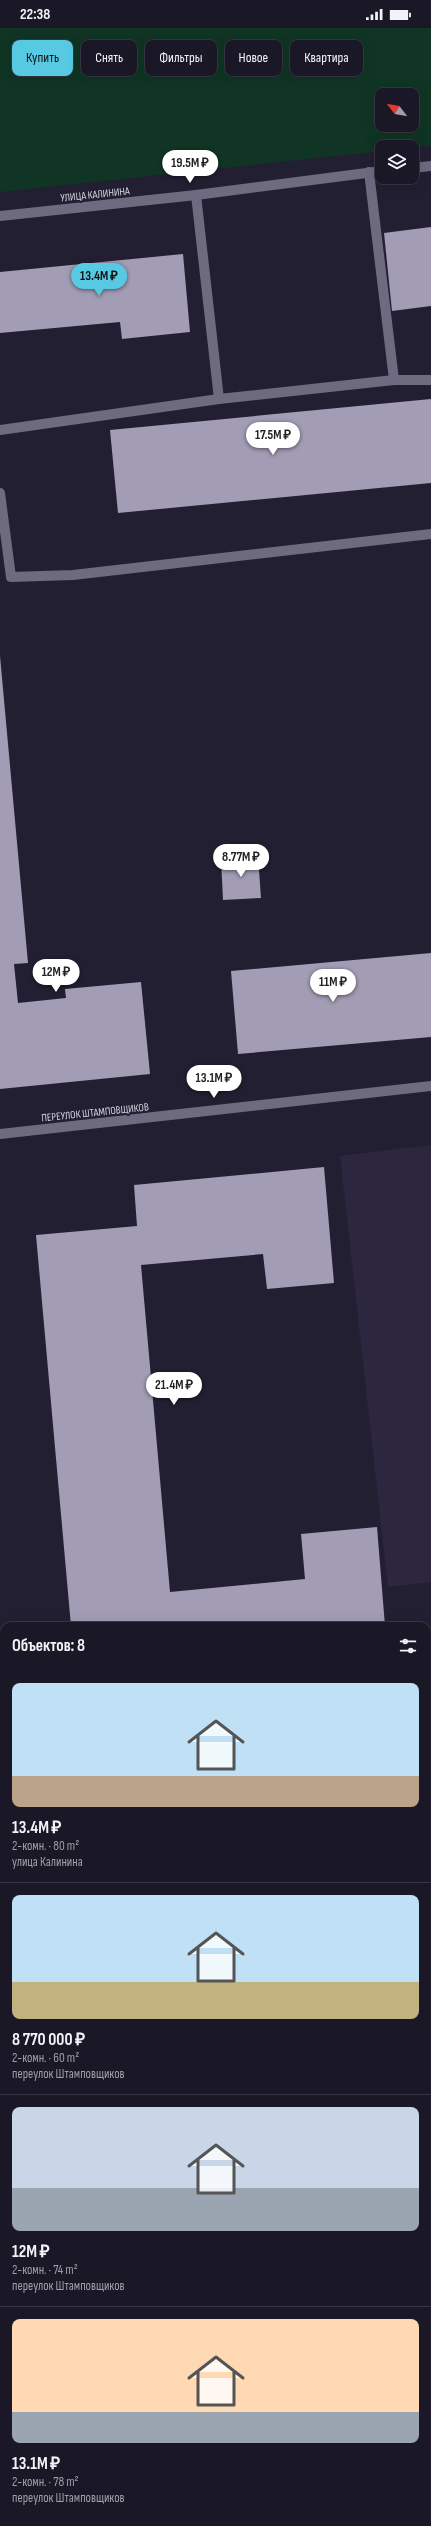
<!DOCTYPE html>
<html lang="ru">
<meta charset="utf-8">
<style>
:root{--surface:#1a1726;--page:#272432;--text:#f1f3f6;--muted:#9f9fa7;--line:#383643;--accent:#57c9e2}
body{margin:0;font-family:"Sofia Sans Condensed",sans-serif;background:var(--page);color:var(--text);height:100vh;display:flex;flex-direction:column;font-size:15px;white-space:nowrap}
*{box-sizing:border-box;margin:0}
p{font-size:13px;color:var(--muted)}
.icon{flex:none;width:22px;height:22px;fill:none;stroke:currentColor;stroke-width:2;stroke-linecap:round;stroke-linejoin:round}
.map{position:relative;flex:1;overflow:hidden}
.side{position:absolute;left:0px;top:1594px;width:431px;height:904px;display:flex;flex-direction:column;background:var(--surface);border-radius:12px 12px 0 0;box-shadow:0 4px 16px #0002,0 0 0 1px var(--line)}
.side>*{flex:none}
.guide{position:absolute;left:12px;top:12px;width:407px;height:36px;display:flex;gap:8px}
.needle{width:26px;rotate:301deg}
.controls{position:absolute;left:375px;top:60px;display:grid;gap:8px}
.controls a{display:grid;place-items:center;width:44px;height:44px;border-radius:8px;background:var(--surface);box-shadow:0 4px 16px #0002,0 0 0 1px var(--line);font-size:20px}
.price{position:absolute;translate:-50% -34px;padding:0 9px;border-radius:14px;background:#fff;color:#222;font-size:13px;line-height:26px;filter:drop-shadow(0 1px 2px #0008)}
.price::after{content:'';position:absolute;left:50%;top:24px;width:12px;height:9px;margin-left:-6px;background:inherit;clip-path:polygon(0 0,100% 0,50% 100%)}
.price.selected{background:var(--accent);color:#111}
ul{padding:0;list-style:none}
li{display:grid;align-content:center;gap:8px;height:212px;padding:0 12px}
li+li{border-top:1px solid var(--line)}
li span{display:grid;place-items:center;height:124px;border-radius:8px;color:#555}
li>.icon{margin-inline-start:auto}
span .icon{width:72px;height:72px;fill:#fffc;stroke-width:1}
li b{font-size:17px}
h2{display:flex;justify-content:space-between;align-items:center;height:48px;padding:0 12px;font-size:17px}
.pill{padding:0 14px;border-radius:8px;background:var(--surface);box-shadow:0 4px 16px #0002,0 0 0 1px var(--line);font-size:14px;line-height:36px}
.pill.selected{background:var(--accent);color:#111}
.status{display:flex;justify-content:space-between;align-items:center;height:28px;padding:0 20px;background:var(--surface);direction:ltr}
.status svg{height:11px;fill:currentColor}
.map>svg:first-child{display:block}
</style>
<div class="status"><b>22:38</b><svg viewBox="0 0 49 12"><path d="M0 12V9h3v3zM5 12V6h3v6zM10 12V3h3v9zM15 12V0h3v12zM26 1h20v11H26zM47 4h2v5h-2z"/></svg></div>
<div class="map">
<svg width="431" height="2498" viewBox="0 0 431 2498">
<rect width="100%" height="100%" fill="#231f32"/>
<polygon fill="#2c273f" points="431,1117 431,1554 388,1559 340,1128"/>
<g fill="#103524" fill-rule="evenodd">
<path d="M0 0H431V118L382 119V123L0 164ZM382 67H412V97H382Z"/>
<polygon points="431,2460 431,2498 163,2498 162,2494 427,2494 427,2461"/>
</g>
<g fill="#a29cb4">
<polygon points="431,199 431,278 392,283 384,205"/>
<polygon points="183,226 190,304 122,311 120,294 0,305 0,244"/>
<polygon points="431,371 431,455 118,485 110,402"/>
<polygon points="0,628 28,935 14,936 18,975 66,970 65,961 141,954 150,1046 0,1061"/>
<polygon points="258,828 261,870 223,872 221,831"/>
<polygon points="431,925 431,1009 238,1026 231,943"/>
<polygon points="324,1139 334,1255 267,1261 263,1226 141,1237 170,1564 305,1551 301,1506 377,1499 385,1598 71,1598 36,1207 137,1198 134,1157"/>
<rect x="427" y="1707" width="4" height="83"/>
<polygon points="427,2028 431,2056 431,2141 427,2141"/>
<polygon points="431,2257 431,2353 427,2353 427,2258"/>
<polygon points="148,2494 266,2494 267,2498 148,2498"/>
</g>
<g fill="none" stroke-linecap="round" stroke-linejoin="round">
<g stroke="#6e6b81" stroke-width="10">
<polyline points="196,167 219,371 394,352 369,144"/>
<polyline points="394,352 431,352"/>
<polyline points="0,402 219,371"/>
<polyline points="0,465 11,549 73,547 431,506"/>
<polyline points="427,1654 431,1653"/>
<polyline points="0,1703 4,1702"/>
</g>
<g stroke="#6e6b81" stroke-width="10">
<polyline points="412,140 431,138"/>
<polyline points="0,188 196,167 382,143"/>
<polyline points="0,1106 431,1058"/>
</g>
<g stroke="#6e6b81" stroke-width="10">
<polyline points="427,2421 431,2420"/>
<polyline points="80,2498 84,2494"/>
</g>
<g stroke="#b08b67" stroke-width="10">
<polyline points="0,2029 4,2096"/>
<polyline points="0,2431 4,2425"/>
<polyline points="40,2494 41,2498"/>
</g>
</g>
<g text-anchor="middle" stroke-width="4" stroke-linejoin="round" paint-order="stroke">
<g font-size="11" fill="#d7d5e2" stroke="#231f32">
<text transform="translate(95 166) rotate(-6)" y="4">УЛИЦА КАЛИНИНА</text>
<text transform="translate(95 1084) rotate(-6)" y="4">ПЕРЕУЛОК ШТАМПОВЩИКОВ</text>
</g>
</g>
</svg>
<div class="controls">
<a><svg class="needle" viewBox="-14 -14 28 28"><path d="M0-13l5 13h-10z" fill="#e53935"/><path d="M0 13l5-13h-10z" fill="#9f9fa7"/></svg></a>
<a><svg class="icon" aria-label="layers" viewBox="0 0 24 24"><path d="M12 4l9 5-9 5-9-5zM3 14l9 5 9-5"/></svg></a>
</div>
<b class="price" style="left:190px;top:156px">19.5M ₽</b>
<b class="price selected" style="left:99px;top:269px">13.4M ₽</b>
<b class="price" style="left:273px;top:428px">17.5M ₽</b>
<b class="price" style="left:241px;top:850px">8.77M ₽</b>
<b class="price" style="left:56px;top:965px">12M ₽</b>
<b class="price" style="left:333px;top:975px">11M ₽</b>
<b class="price" style="left:214px;top:1071px">13.1M ₽</b>
<b class="price" style="left:174px;top:1378px">21.4M ₽</b>
<div class="guide">
<a class="pill selected">Купить</a>
<a class="pill">Снять</a>
<a class="pill">Фильтры</a>
<a class="pill">Новое</a>
<a class="pill">Квартира</a>
</div>
<section class="side">
<h2>Объектов: 8<svg class="icon" aria-label="filters" viewBox="0 0 24 24"><path d="M4 7h16M4 17h16"/><circle cx="9" cy="7" r="2"/><circle cx="15" cy="17" r="2"/></svg></h2>
<ul>
<li><span style="background:linear-gradient(#bfe0f5 75%,#b9a48a 0)"><svg class="icon" aria-label="home" viewBox="0 0 24 24"><path d="M3 11l9-7 9 7M6 9v11h12V9"/></svg></span><div><b>13.4M ₽</b><p>2-комн. · 80 m²</p><p>улица Калинина</p></div></li>
<li><span style="background:linear-gradient(#bfe0f5 70%,#c2b280 0)"><svg class="icon" aria-label="home" viewBox="0 0 24 24"><path d="M3 11l9-7 9 7M6 9v11h12V9"/></svg></span><div><b>8 770 000 ₽</b><p>2-комн. · 60 m²</p><p>переулок Штамповщиков</p></div></li>
<li><span style="background:linear-gradient(#c9d6e8 65%,#9aa5b1 0)"><svg class="icon" aria-label="home" viewBox="0 0 24 24"><path d="M3 11l9-7 9 7M6 9v11h12V9"/></svg></span><div><b>12M ₽</b><p>2-комн. · 74 m²</p><p>переулок Штамповщиков</p></div></li>
<li><span style="background:linear-gradient(#ffd9b3 75%,#9aa5b1 0)"><svg class="icon" aria-label="home" viewBox="0 0 24 24"><path d="M3 11l9-7 9 7M6 9v11h12V9"/></svg></span><div><b>13.1M ₽</b><p>2-комн. · 78 m²</p><p>переулок Штамповщиков</p></div></li>
</ul>
</section>
</div>
